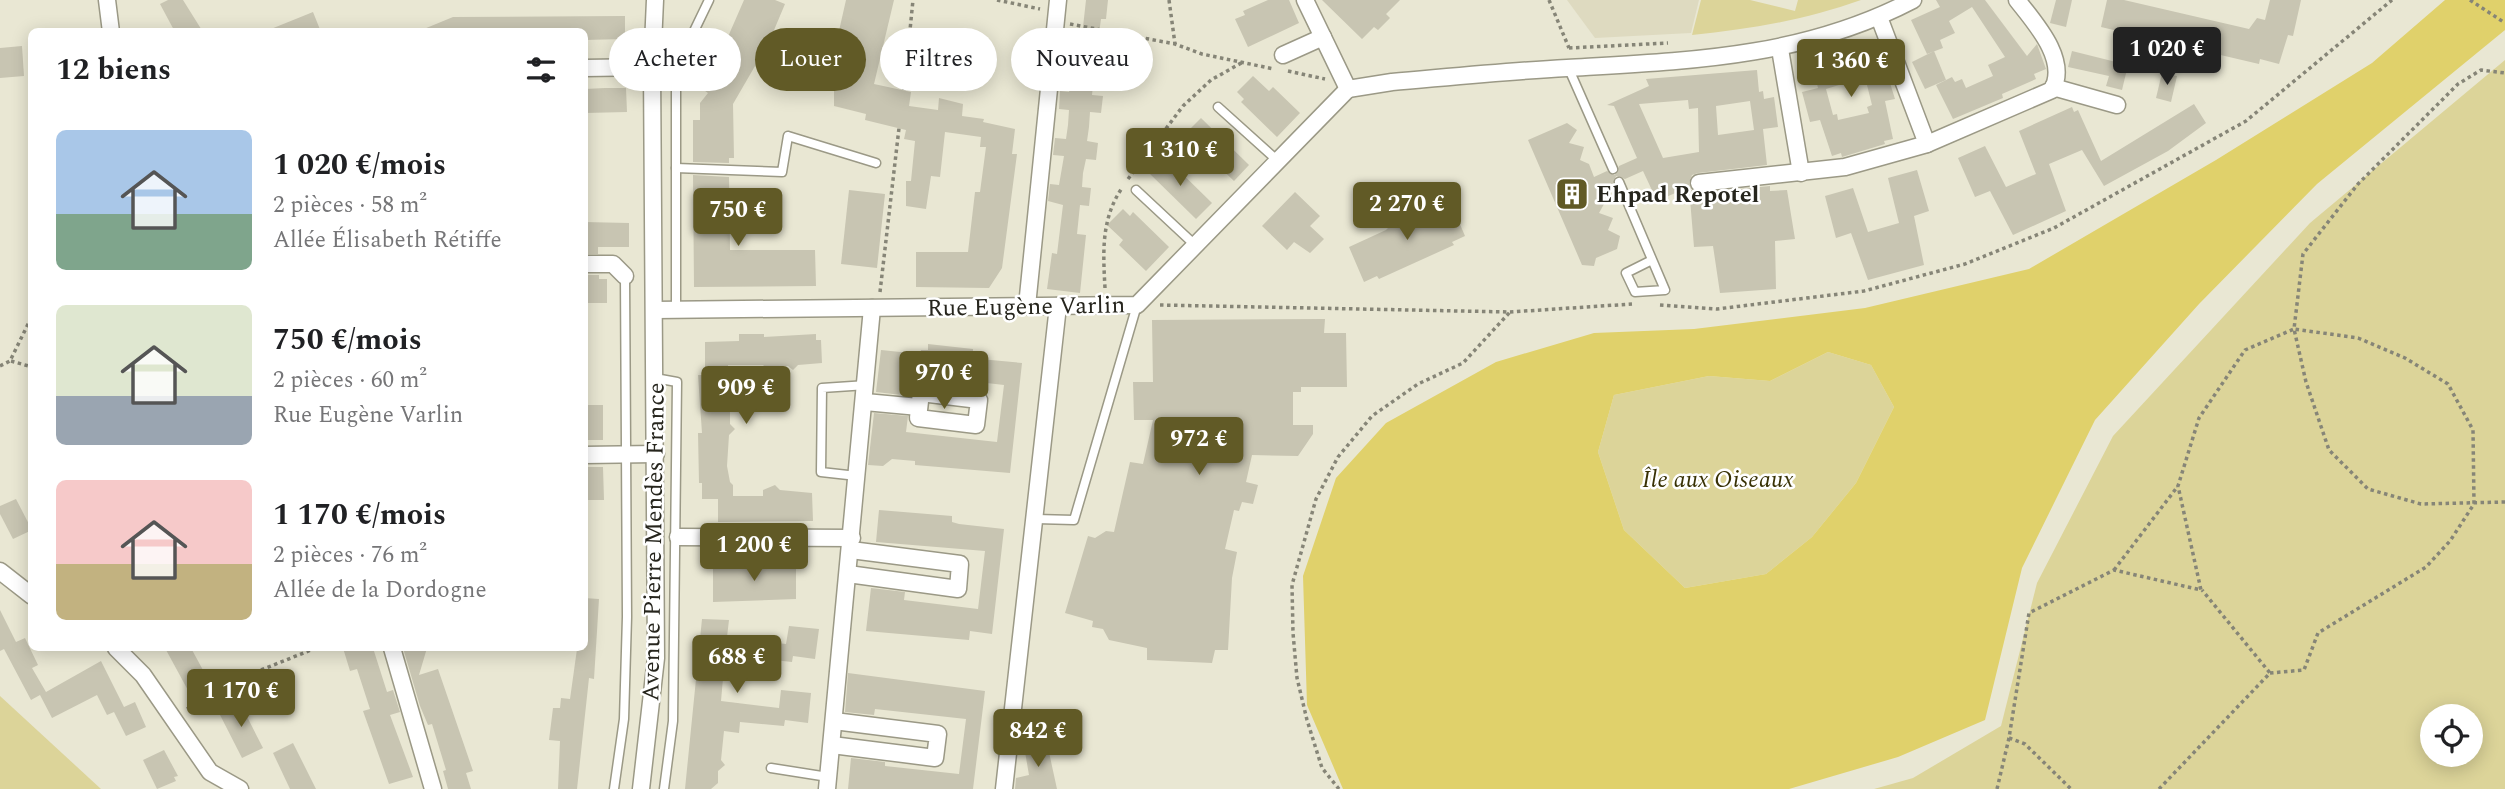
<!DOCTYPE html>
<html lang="fr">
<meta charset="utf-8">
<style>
:root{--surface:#fff;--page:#f6f6f6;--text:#202124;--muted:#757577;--accent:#615a26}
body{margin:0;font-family:Spectral,serif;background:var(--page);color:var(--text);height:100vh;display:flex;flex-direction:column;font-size:26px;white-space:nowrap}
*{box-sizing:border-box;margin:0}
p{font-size:23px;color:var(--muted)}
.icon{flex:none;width:38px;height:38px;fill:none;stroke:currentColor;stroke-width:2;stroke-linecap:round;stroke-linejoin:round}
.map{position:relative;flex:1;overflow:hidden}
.details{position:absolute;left:28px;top:28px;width:560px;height:623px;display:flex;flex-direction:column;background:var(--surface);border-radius:10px;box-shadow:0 4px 18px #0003}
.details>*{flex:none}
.banner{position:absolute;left:609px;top:28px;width:665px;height:63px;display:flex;gap:14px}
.controls{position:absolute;left:2420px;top:704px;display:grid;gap:14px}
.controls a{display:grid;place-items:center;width:63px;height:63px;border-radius:50%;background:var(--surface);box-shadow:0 4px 18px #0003;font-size:35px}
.price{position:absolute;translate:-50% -60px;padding:0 16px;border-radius:7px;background:var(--accent);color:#fff;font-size:23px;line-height:46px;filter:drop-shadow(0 2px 4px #0008)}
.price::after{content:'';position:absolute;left:50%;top:42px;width:21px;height:16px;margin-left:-10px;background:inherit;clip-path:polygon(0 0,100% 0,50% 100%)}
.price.selected{background:#222;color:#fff}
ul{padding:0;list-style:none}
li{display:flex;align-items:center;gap:21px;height:175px;padding:0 28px}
li span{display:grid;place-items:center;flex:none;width:196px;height:140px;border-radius:10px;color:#555}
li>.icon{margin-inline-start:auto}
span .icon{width:84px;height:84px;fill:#fffc;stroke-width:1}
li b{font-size:30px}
h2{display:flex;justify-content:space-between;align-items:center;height:84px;padding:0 28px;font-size:30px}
.pill{padding:0 24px;border-radius:32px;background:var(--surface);box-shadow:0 4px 18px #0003;font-size:24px;line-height:63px}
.pill.selected{background:var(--accent);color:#fff}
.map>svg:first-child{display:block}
</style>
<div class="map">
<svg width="2505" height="789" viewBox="0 0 2505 789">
<rect width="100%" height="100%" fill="#e9e7d3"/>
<polygon fill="#dedac0" points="1567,0 1699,0 1691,33 1595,38"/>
<g fill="#dcd499" fill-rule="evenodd">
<path d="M1701 0H1750L1795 11 1798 0H1861C1805 20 1751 29 1692 35Z"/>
<path d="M2505 60V789H1874L1913 778 2001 726 2037 583 2113 436 2310 223ZM2432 716H2471V754H2432Z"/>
<polygon points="1828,352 1871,365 1894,407 1856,483 1812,537 1766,574 1685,588 1624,530 1598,452 1614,395 1709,376 1770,381"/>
<polygon points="0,696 101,789 0,789"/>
</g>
<path fill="#e0d16b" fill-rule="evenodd" d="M2445 0H2505V30L2317 184 2199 304 2095 420 2022 568 1985 720 1898 757 1789 789H1343L1307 705 1303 576 1336 478 1386 423 1496 362 1594 333 1694 329 1865 308 2029 269 2216 160 2372 63ZM1828 352 1871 365 1894 407 1856 483 1812 537 1766 574 1685 588 1624 530 1598 452 1614 395 1709 376 1770 381Z"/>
<g fill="#c8c5b2" fill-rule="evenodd">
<polygon points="168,0 183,0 203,32 175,32 160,4"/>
<polygon points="744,0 775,0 785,4 769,42 733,104 734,158 729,158 729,163 693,162 693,120 700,120 700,103 708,93 698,86 727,39"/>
<polygon points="846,0 894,0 874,84 911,92 909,106 938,110 939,98 963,104 962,116 984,119 983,122 1015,129 1012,154 1017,154 1002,268 989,288 916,287 916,252 968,252 975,192 980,192 986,147 980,147 981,137 945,132 940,177 931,176 926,209 906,206 906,181 911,181 915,141 904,139 906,130 865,120 866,114 834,106 834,90 826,88"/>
<polygon points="1086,0 1108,0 1106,19 1101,19 1097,48 1108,50 1106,67 1095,66 1092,95 1103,96 1101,113 1090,112 1089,127 1087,141 1098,143 1096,160 1086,159 1083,173 1082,187 1091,188 1089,206 1080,205 1077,234 1086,235 1080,293 1047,289 1052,253 1057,254 1063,205 1048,201 1050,184 1059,185 1064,156 1053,155 1055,138 1066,139 1068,125 1069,110 1059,109 1060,91 1069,92 1075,64 1064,62 1066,45 1081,45"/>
<polygon points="1268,0 1289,0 1299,23 1248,47 1235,19 1245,15 1243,11"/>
<polygon points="1322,0 1400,0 1386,14 1390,18 1378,30 1374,27 1362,39"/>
<polygon points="1936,0 1985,0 2027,56 2037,44 2046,69 2034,74 2036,79 2002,94 2003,98 1953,119 1936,85 1952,77 1955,82 1962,79 1966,88 1993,76 1988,65 2005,57 1972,7 1949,21 1955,33 1940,40 1943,48 1927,54 1911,20 1940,7"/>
<polygon points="2056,0 2072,0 2066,27 2050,23"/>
<polygon points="2107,0 2124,0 2249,29 2257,18 2265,20 2270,0 2301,0 2293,36 2288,35 2279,64 2260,59 2259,64 2101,27"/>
<polygon points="313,12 321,32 266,32 266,31"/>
<polygon points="625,16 625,39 584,40 584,32 419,31 453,17"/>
<path d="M1877 41 1895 99 1885 101 1893 139 1884 141 1885 144 1842 157 1841 153 1832 156 1820 120 1810 122 1802 92 1818 88 1811 59ZM1865 77 1872 105 1867 107 1869 113 1838 120 1837 114 1833 115 1826 89Z"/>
<polygon points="22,46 24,76 0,78 0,48"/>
<polygon points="1934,51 1946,80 1925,89 1912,62"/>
<polygon points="2072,51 2128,65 2122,90 2106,86 2109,76 2068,67"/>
<path d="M1757 70 1759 92 1763 91 1764 99 1774 97 1778 127 1763 129 1767 165 1698 173 1692 175 1689 183 1691 190 1699 193 1770 186V191L1787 190 1795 239 1775 241 1776 289 1720 293 1713 246 1694 247 1689 187 1657 201 1643 171 1625 179 1616 176 1613 185 1597 191 1604 204 1599 213 1613 218 1608 230 1620 236 1617 249 1596 258 1594 266 1582 265 1528 140 1567 123 1577 130 1569 143 1584 147 1580 160 1589 164 1594 177 1607 171 1615 175 1619 166 1637 158 1614 106 1607 105 1649 86 1646 79ZM1688 100 1689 109 1698 108 1699 152 1663 158 1639 104ZM1750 101 1754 130 1718 135 1716 106Z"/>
<polygon points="2162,73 2177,76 2171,102 2156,98"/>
<polygon points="1253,76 1269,91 1273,87 1300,113 1277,137 1241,102 1244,99 1237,92"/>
<polygon points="605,88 626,88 627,112 585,113 585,89"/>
<polygon points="2194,104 2206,123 2168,151 2104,186 2082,150 2049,164 2066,211 2013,235 1990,191 1975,197 1958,158 1985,146 2006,187 2036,174 2019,131 2072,107 2074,112 2078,110 2101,161"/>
<polygon points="1201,118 1249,165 1234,181 1185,134"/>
<polygon points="1164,156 1212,203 1196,219 1148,172"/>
<polygon points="1917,170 1929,211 1914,216 1924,265 1868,280 1851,233 1836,238 1825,196 1853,188 1868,232 1899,223 1888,178"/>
<polygon points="693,175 729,177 730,250 815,250 816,286 694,287"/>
<polygon points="849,190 885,194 877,268 841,264"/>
<polygon points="1295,192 1320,216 1310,226 1324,239 1310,253 1294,242 1287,250 1262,226"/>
<polygon points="1450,201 1465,236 1452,242 1454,245 1379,279 1377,276 1364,282 1349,247 1386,230 1390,226 1388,222 1406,214 1407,218 1413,218"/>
<polygon points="1123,209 1130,216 1133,212 1169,247 1146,271 1119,245 1123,240 1107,225"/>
<polygon points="584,222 629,223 629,247 598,247 598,254 584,254"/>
<polygon points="584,275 599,275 599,279 607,279 607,303 584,303"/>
<polygon points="1325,319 1324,333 1346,333 1347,387 1301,387 1301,392 1293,392 1293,425 1313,425 1313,434 1298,456 1252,455 1246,482 1258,485 1253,504 1242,502 1239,511 1234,510 1225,549 1237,552 1232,578 1228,650 1215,650 1212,663 1147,660 1147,648 1109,640 1103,629 1092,627 1093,621 1065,613 1088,536 1095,538 1106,531 1114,532 1130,462 1143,464 1153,420 1134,420 1133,382 1153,382 1152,320"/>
<polygon points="739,334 764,334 764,337 816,334 816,340 821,340 822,363 798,365 793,370 788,366 773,366 768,370 763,365 728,365 729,399 734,404 730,409 730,424 735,429 729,435 727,466 730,482 733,485 733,496 763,496 763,490 775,485 780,490 812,493 813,521 718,522 718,499 702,499 702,483 699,483 698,433 702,433 698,375 705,375 705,342 739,341"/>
<polygon points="928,344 973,349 973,355 980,356 980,359 1022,363 1010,473 915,465 915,461 892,459 883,466 868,465 874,413 908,416 906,432 997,442 1004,385 918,375 913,376 910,396 876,392 881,350 920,354 921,350 928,350"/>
<rect x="584" y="405" width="19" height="35"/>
<polygon points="584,467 603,467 604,500 584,500"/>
<polygon points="16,499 32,530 13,539 0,514 0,506"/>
<polygon points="879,510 952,516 952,522 959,524 1004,529 992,634 970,631 969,640 866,631 871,588 905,592 904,600 978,609 985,551 876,542"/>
<polygon points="713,565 763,568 765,565 796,565 796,599 713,602"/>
<polygon points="584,598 599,599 594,679 589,678 577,789 558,789 560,741 549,740 553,708 560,708 561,698 570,699 577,649 584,650"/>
<polygon points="0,610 16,642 25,638 38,665 32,668 46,692 101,661 124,707 135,702 146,727 126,736 114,712 107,715 97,695 52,718 40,695 31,700 4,649 0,651"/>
<polygon points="702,619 729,620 727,637 786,644 789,626 819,629 815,659 793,656 792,662 747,657 746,669 724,667 721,701 779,708 781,690 811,693 808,723 785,720 784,726 740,722 739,733 724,731 721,760 725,765 718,771 718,783 711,789 685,789"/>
<polygon points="165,648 191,648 210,683 190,694"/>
<polygon points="343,648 373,648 387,692 393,690 400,712 390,715 413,777 389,784 363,711 370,709 357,669 350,671"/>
<polygon points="403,648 427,648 419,675 438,669 473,771 466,773 471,789 448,789 443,771 446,770 432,724 428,725 420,706"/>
<polygon points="848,673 985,691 973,789 848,789 851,758 885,762 885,766 959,774 966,719 875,709 874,715 845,712"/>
<polygon points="239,701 263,748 242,758 218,711"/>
<polygon points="1027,742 1037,745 1047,743 1057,789 1015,789 1016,778 1029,775 1025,752"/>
<polygon points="293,743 316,789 290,789 273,753"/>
<polygon points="164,750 178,776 174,777 176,781 157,789 143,760"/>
</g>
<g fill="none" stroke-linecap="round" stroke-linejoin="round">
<defs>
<g id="lane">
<polyline points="676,64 676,310"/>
<polyline points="1568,67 1613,169"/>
<polyline points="653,80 666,77 683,54 709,0"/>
<polyline points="1218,107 1278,161"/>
<polyline points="676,168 782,172 788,136 876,163"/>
<polyline points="1619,182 1665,290 1635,292 1626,273 1652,260"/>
<polyline points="1136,190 1195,245"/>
<polyline points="655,378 677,382 673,721 664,789"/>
<polyline points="857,476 821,472 822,388 867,385"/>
<polyline points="1036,519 1074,520 1137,305"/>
<polyline points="771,768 828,777"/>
<polyline points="614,789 624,719 627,617 625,276"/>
</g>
<g id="street">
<polyline points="107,0 111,32"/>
<polyline points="1305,0 1348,89"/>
<polyline points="1780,49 1801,173"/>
<polyline points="1283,55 1323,37"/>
<polyline points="584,68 652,67"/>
<polyline points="2053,87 2117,105"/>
<path d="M1348 89 1392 82C1450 77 1509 71 1567 68 1689 61 1802 58 1913 0"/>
<path d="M1927 144 2052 90C2069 60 2035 23 2017 0"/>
<polyline points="1699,183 1845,167 1927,144 1879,17"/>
<polyline points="584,264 613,264 625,276"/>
<polyline points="1027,306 1058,0"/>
<polyline points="655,310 1137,305 1348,89"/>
<polygon points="921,393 979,400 976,425 918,418"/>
<polyline points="865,402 919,407"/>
<polyline points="584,455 656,454"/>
<polyline points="678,537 852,538"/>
<polyline points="0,571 32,596"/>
<polyline points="848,574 958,589 960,564 851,550"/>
<polyline points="116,648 143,675 210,772 240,789"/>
<polyline points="392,648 433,789"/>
<polyline points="832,745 935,758 938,734 834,721"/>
<polyline points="641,789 656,658 652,67 655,0"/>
<polyline points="827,789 872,308"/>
<polyline points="1004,789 1058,306"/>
</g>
</defs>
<use href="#lane" stroke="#9b9986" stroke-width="11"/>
<use href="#street" stroke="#9b9986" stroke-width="19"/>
<g stroke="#868577" stroke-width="3.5" stroke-dasharray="3.5 3.5" stroke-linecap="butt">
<polyline points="997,0 1040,9"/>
<polyline points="1169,0 1175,44"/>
<polyline points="1549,0 1569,48"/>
<polyline points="2470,0 2505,23"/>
<polyline points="1070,24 1175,44 1202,54 1274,69"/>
<polyline points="1569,48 1668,43"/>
<polyline points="1288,71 1325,79"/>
<polyline points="904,90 913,0"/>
<polyline points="1128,179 1183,106 1211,80 1243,62"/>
<path d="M1105 288C1103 252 1101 219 1122 188"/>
<polyline points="880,292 899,128"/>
<polyline points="1160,305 1510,312 1632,304"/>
<polyline points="1660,305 1717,309 1864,291 1965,264 2054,228 2246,121 2392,0"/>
<polyline points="11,361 32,367"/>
<polyline points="0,366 10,361 32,316"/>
<polyline points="2114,570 2178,486"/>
<polyline points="2270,673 2304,670 2318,633 2426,567 2450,541 2474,504 2473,430 2448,384 2405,358 2358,338 2294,329 2306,382 2329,450 2368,489 2421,504 2505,502"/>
<polyline points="187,709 231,682 316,648"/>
<polyline points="2009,738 2025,744 2071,789"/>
<polyline points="1339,789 1322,768 1307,720 1297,678 1293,633 1292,585 1316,499 1338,457 1372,416 1418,384 1463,363 1510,312"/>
<polyline points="1997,789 2009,738 2029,613 2114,570 2201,590 2178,486 2199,418 2245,350 2294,329 2303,254 2358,184 2458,84 2481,70 2505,73"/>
<polyline points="2159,789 2270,673 2202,590"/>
</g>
<use href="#lane" stroke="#fff" stroke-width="8"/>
<use href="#street" stroke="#fff" stroke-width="16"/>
</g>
<defs>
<symbol id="building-square" viewBox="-11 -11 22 22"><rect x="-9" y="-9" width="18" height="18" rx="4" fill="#615a26" stroke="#fff"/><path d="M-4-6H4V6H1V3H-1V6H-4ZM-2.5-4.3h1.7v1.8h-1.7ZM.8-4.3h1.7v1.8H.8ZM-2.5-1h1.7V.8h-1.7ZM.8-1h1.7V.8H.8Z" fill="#fff"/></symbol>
</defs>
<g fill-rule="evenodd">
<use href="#building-square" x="1553" y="175" width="38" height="38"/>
</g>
<g text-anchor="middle" stroke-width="5" stroke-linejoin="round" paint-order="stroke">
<g font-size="24" font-weight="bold" fill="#26251d" stroke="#fff" text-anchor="start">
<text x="1596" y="202">Ehpad Repotel</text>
</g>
<g font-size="24" fill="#26251d" stroke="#fff">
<text transform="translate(1026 306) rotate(-1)" y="8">Rue Eugène Varlin</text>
<text transform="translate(653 542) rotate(-89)" y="8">Avenue Pierre Mendès France</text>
</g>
<g font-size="24" font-style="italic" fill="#383104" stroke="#fff">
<text x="1718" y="487">Île aux Oiseaux</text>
</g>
</g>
</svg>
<div class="controls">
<a><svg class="icon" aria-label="locate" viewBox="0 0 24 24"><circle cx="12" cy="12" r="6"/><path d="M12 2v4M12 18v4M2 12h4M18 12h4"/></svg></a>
</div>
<b class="price selected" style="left:2167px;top:87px">1 020 €</b>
<b class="price" style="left:1851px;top:99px">1 360 €</b>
<b class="price" style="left:1180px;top:188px">1 310 €</b>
<b class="price" style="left:1407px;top:242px">2 270 €</b>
<b class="price" style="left:738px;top:248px">750 €</b>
<b class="price" style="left:944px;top:411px">970 €</b>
<b class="price" style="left:746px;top:426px">909 €</b>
<b class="price" style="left:1199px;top:477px">972 €</b>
<b class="price" style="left:754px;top:583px">1 200 €</b>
<b class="price" style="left:737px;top:695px">688 €</b>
<b class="price" style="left:241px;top:729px">1 170 €</b>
<b class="price" style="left:1038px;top:769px">842 €</b>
<div class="banner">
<a class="pill">Acheter</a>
<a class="pill selected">Louer</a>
<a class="pill">Filtres</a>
<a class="pill">Nouveau</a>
</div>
<section class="details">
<h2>12 biens<svg class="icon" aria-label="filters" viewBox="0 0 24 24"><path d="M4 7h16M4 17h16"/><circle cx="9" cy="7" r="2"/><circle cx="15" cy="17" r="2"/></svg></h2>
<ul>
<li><span style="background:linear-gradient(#a9c7e8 60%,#7fa58c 0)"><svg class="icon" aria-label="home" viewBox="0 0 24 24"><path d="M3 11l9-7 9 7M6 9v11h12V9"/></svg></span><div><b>1 020 €/mois</b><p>2 pièces · 58 m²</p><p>Allée Élisabeth Rétiffe</p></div></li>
<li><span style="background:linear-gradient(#dfe7d0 65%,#9aa5b1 0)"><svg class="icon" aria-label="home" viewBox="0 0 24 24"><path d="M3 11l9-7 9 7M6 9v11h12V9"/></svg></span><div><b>750 €/mois</b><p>2 pièces · 60 m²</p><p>Rue Eugène Varlin</p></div></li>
<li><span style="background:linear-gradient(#f6c9c9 60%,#c2b280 0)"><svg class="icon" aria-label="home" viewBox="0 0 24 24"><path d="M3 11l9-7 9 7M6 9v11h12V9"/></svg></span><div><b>1 170 €/mois</b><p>2 pièces · 76 m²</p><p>Allée de la Dordogne</p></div></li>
</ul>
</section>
</div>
